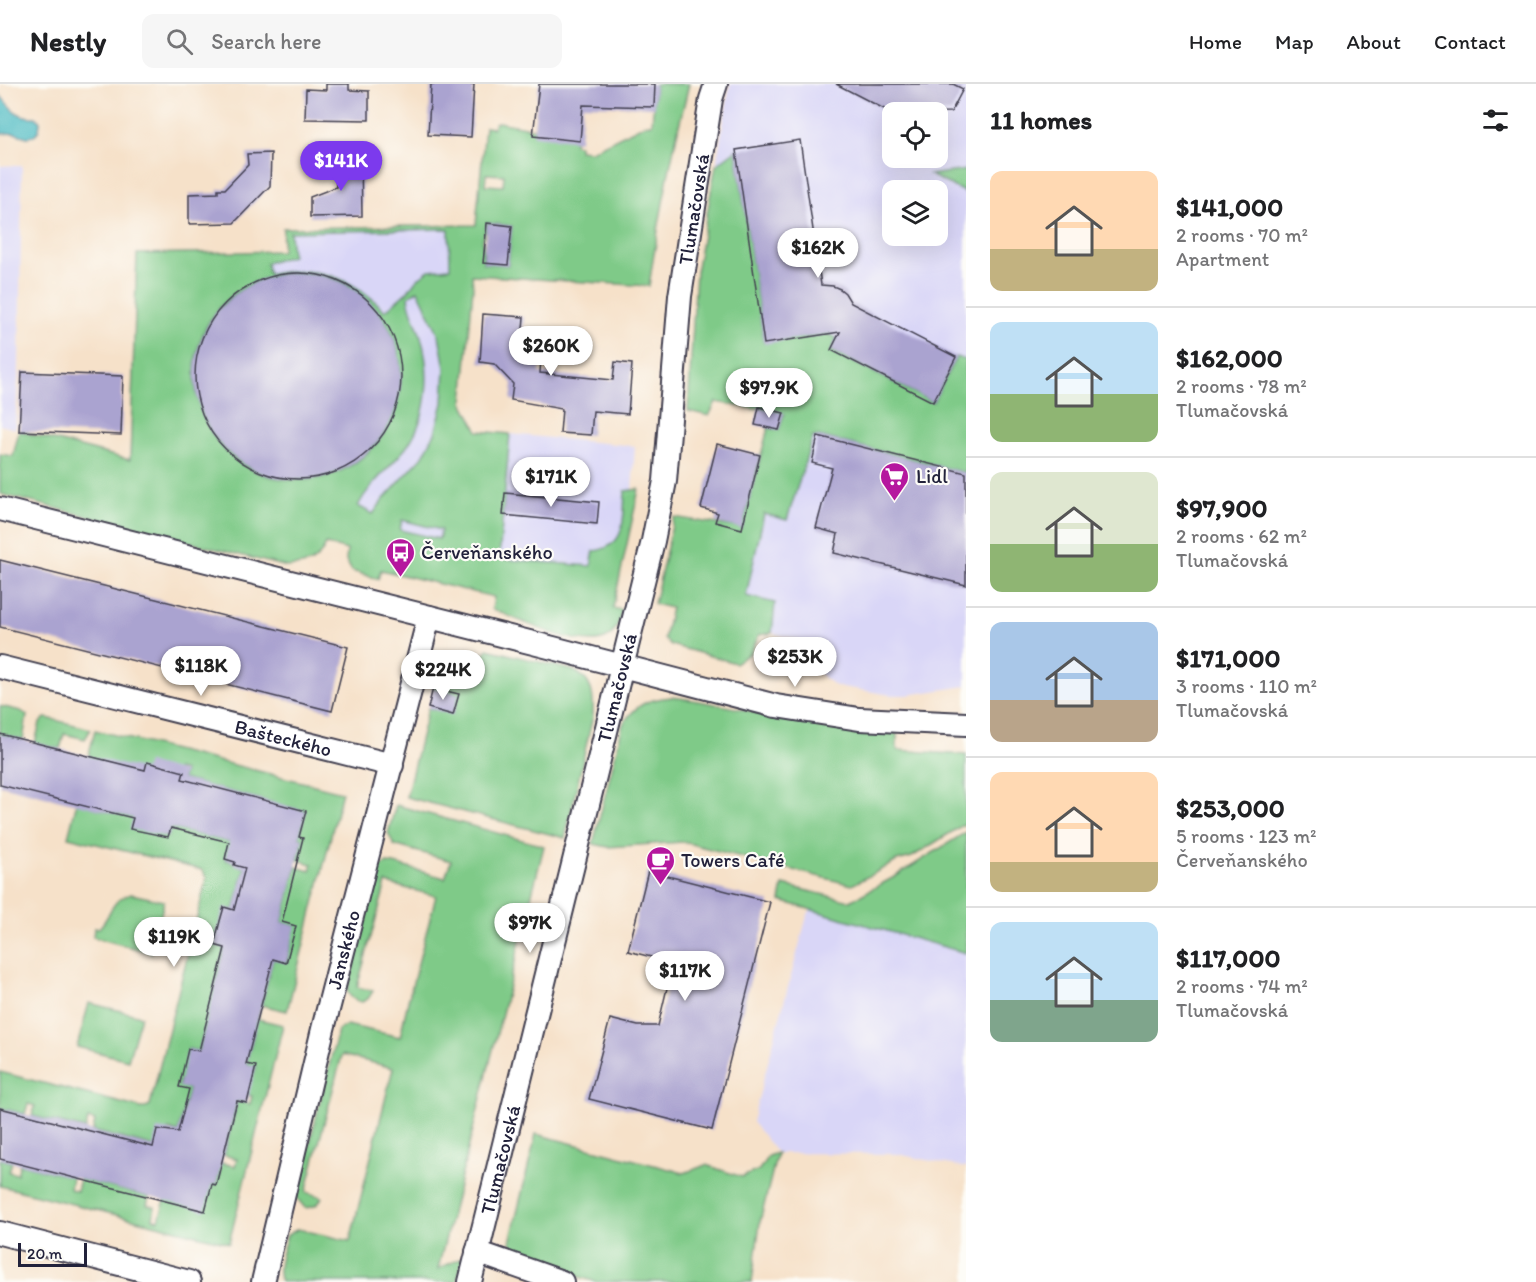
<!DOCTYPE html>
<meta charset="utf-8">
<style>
:root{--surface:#fff;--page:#f6f6f6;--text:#202124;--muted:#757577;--line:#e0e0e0;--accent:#7c3aed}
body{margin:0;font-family:Itim,sans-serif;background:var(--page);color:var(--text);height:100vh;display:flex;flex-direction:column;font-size:22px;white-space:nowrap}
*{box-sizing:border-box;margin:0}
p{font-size:20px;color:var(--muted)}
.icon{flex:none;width:33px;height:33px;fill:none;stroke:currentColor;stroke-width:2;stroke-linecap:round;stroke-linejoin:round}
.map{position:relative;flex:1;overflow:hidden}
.side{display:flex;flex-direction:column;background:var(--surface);width:570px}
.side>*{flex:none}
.fabs{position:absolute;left:882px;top:18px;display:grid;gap:12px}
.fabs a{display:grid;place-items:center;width:66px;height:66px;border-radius:12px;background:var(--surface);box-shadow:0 6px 24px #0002;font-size:30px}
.scale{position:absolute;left:18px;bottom:15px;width:69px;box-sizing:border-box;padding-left:6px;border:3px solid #22223b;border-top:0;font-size:16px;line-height:21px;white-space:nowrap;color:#22223b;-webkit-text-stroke:4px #fdfcf7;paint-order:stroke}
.price{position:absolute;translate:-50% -51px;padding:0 14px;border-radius:21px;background:#fff;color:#222;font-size:20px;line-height:39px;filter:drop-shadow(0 2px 3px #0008)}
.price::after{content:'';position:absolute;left:50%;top:36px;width:18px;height:14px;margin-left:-9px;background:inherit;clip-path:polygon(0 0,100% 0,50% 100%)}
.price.current{background:var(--accent);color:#fff}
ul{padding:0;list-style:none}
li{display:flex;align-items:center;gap:18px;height:150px;padding:0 24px}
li+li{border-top:2px solid var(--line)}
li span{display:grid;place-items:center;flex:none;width:168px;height:120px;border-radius:12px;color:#555}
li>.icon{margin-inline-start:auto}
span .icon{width:72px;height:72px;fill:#fffc;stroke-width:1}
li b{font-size:26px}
h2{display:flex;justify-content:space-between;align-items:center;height:72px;padding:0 24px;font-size:26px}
header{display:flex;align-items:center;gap:36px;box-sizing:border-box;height:84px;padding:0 30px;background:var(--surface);border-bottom:2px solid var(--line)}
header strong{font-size:28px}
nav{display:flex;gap:33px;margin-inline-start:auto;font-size:21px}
.search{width:420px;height:54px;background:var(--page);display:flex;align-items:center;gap:15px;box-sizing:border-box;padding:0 21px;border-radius:12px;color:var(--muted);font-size:22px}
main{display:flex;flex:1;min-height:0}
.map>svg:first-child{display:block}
</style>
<header>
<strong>Nestly</strong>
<div class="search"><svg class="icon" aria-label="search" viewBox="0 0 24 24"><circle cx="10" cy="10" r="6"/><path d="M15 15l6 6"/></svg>Search here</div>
<nav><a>Home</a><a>Map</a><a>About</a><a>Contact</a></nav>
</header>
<main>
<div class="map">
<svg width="966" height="1198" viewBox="0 0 966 1198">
<rect width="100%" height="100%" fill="#fdfcf7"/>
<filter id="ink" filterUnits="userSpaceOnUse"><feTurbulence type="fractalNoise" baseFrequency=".0167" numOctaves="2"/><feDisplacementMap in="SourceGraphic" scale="12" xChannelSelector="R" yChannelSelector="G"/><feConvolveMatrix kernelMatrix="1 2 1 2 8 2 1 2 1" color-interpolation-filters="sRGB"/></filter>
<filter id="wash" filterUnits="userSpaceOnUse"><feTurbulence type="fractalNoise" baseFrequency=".008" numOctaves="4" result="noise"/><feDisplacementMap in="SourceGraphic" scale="24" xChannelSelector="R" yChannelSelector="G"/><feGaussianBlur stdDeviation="1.35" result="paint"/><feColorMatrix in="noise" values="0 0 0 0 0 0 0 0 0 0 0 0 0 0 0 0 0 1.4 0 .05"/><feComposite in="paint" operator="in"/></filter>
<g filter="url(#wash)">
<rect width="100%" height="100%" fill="#f6e1c9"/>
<g fill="#d9d6f7" fill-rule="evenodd">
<path d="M730 0H966V86L931 92 966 109V276L956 273 933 318 831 266 837 254 828 250 764 260 716 81ZM892 28H938V74H892ZM892 106H938V152H892Z"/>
<polygon points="22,81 19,281 15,345 0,341 0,82"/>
<polygon points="476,141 463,317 477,347 635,362 632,407 625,408 622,448 615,459 606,465 594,467 591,482 475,473 129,386 137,170 282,167 283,144"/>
<polygon points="819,352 966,389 966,602 907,611 891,611 836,602 824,594 815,582 812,573 815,560 772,549 775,519 746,513 764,430 787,436 813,353"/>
<polygon points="811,825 966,869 966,1084 897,1070 777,1069 752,1038 807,832"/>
</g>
<g fill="#7fca88" stroke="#507662" stroke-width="1.5" fill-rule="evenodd">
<path d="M655 0H689C672 67 659 134 649 202L472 191 473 204 463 318 478 347 510 350 499 475 591 482 594 467C628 462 623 434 625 407L639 405 613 524 622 526C620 536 616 548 607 554 583 567 516 535 492 525L494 513 381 486 378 495 352 487 346 477 347 466 326 460C318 480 307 481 287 483L0 410V370L13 372 19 347 130 376 137 170 282 167 283 144 476 141 485 43 494 44V40L498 38 575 52 574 60 579 61V66L591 67 645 40H652ZM486 90 504 91 503 102 485 101ZM487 139 512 142 508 181 483 179V155ZM449 145 450 184 429 186 416 196 408 207 385 227C352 192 315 181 269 190L266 179 292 172 290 148ZM286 189C300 189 313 189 327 193 343 197 358 207 369 218 436 281 390 396 298 396 192 396 155 251 248 202 260 195 273 192 286 189ZM418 206 439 251 445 284 443 319 435 349 423 372 383 416 373 430 358 422C371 397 392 383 408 361 429 331 431 287 421 253 417 239 410 228 408 213ZM402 436 441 446 439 455 400 446Z"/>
<polygon points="736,66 764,259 828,250 837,254 831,267 933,318 956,273 966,276 966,389 819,352 813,353 787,436 764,430 746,512 775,519 772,549 759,551 751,569 735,579 671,561 664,555 671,524 654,520 674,433 742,444 768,344 779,346 784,330 759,323 755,325 716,318 709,332 688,327 696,188 716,81"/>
<polygon points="966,86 966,109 930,91"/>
<path d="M487 565 572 586C593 595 594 611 593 632L565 754 406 713 428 624 453 630 458 610 433 604C443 565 445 563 484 571Z"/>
<path d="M672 613C748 622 820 649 897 649V666L966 671V739L912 773 897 777 852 801 683 758 608 763 593 760 623 640C636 620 648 615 672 613Z"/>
<polygon points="0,622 21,627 27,631 23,656 0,650"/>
<polygon points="45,634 51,635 91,645 85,655 64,650 60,665 35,659 40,639"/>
<path d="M95 646 342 708 287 927 261 921 258 935 283 941 229 1159 0 1102V1075L12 1078 9 1088 17 1090 20 1080 72 1093 70 1105 77 1107 80 1095 149 1113 147 1121 155 1123 153 1135 159 1136 165 1116 212 1100 216 1101 221 1079 235 1082 237 1075 224 1071 237 1017 250 1020 252 1012 239 1009 244 988 254 990 256 983 246 980 257 937 210 925 199 967 188 965 187 972 191 998 180 996 179 1002 189 1005 178 1048 169 1045 156 1063 93 1047 95 1037 88 1035 86 1045 32 1032 35 1022 28 1020 25 1030 0 1024V988L141 1024H146L150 1021 207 793 202 786 68 753ZM177 685 184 687 182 695 305 727 299 753 303 754 298 776 312 780 310 787 296 783 282 838 295 842 287 878 273 875 262 918 214 906 225 864 215 861 224 824 234 826 245 784 225 775 227 769 233 759 171 744 168 753 161 752 164 742 91 723 145 686 174 694Z"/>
<path d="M396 721 544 762 438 1185 463 1173 457 1198H281C275 1184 283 1165 287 1151L298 1145 350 1157 393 984 342 971 306 1108 322 1113C318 1122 314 1123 305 1124L296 1113 338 946 347 941 400 953 408 917 436 812 386 799 357 903 373 907 368 915 362 918C354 917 351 914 347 907L379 783 387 779 394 780 445 794 451 777 394 761 388 749Z"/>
<polygon points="966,748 966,869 780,817 783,801 850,817 896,792"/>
<path d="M131 810 164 817 152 869 93 853 94 844H99C113 830 109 816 131 810Z"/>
<polygon points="89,919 141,932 128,976 77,963"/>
<polygon points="536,1050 684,1089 706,1081 742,1093 759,1086 768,1072 777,1069 760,1138 752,1198 596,1198 523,1175 510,1158"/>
</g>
<path fill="#4dbbc3" stroke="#386e7f" stroke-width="1.5" d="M0 11C11 25 18 34 36 33L40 38 39 46 34 52 27 53 14 49 0 50Z"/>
<g id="blocks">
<g fill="#aaa3d0">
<polygon points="326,0 349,0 349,6 369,7 369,36 305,35 306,5 326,6"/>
<polygon points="431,0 474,0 471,53 428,51"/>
<polygon points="539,0 655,0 654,23 583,21 580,57 533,52"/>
<polygon points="836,0 953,0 963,5 951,28 892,29"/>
<polygon points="800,56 821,201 833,202 840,205 845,209 851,219 956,273 933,318 831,266 840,248 764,260 736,66"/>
<polygon points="271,69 270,102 234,139 189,140 189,110 218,109 218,105 225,105 248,81 247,70"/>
<polygon points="361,72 362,132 310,133 310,113 336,103 335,73"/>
<polygon points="487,139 512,142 508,181 483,179"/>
<circle cx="298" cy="292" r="103"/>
<polygon points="483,230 524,233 522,257 542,258 540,289 613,296 615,278 632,280 628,330 593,327 591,351 560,349 562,325 511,316 513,300 494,280 480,278"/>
<polygon points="22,288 123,292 121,351 19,347"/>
<polygon points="759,323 784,329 779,346 755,341"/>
<polygon points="818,352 966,389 966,501 834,469 838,450 816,444 832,384 812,379"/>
<polygon points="717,360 760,371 742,445 715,438 718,429 701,424"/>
<polygon points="505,409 599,418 597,440 503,431"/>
<polygon points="0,476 348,563 332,627 0,543"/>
<polygon points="433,604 459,610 453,631 428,624"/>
<polygon points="0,650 145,686 147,678 184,688 182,695 306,727 299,753 303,754 282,838 296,842 286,879 273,875 246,980 256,982 247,1019 237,1017 216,1101 212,1100 205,1127 0,1075 0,1024 153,1063 157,1045 178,1048 189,1005 179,1003 188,965 199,967 225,864 214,861 220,837 224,823 234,826 245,784 234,781 235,778 225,775 229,758 171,744 168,753 130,745 133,734 0,701"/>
<polygon points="648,787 770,818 712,1046 589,1015 610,935 638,942 658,942 672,883 655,874 628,867"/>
</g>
</g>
</g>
<g filter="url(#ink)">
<use href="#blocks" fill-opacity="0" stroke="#423f50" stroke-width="1.5"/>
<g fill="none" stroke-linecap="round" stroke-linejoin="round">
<defs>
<g id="street">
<polyline points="0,425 553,564 776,622 859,635 966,640"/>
<path id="s1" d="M0 583 392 681"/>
<polyline points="0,1149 189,1198"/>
<polyline points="477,1168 562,1198"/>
<path id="s2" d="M263 1198 323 945 429 533"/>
<path id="s3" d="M470 1198 653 457 665 397 680 212 711 15 716 0"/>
</g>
</defs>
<use href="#street" stroke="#423f50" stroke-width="26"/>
<use href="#street" stroke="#fff" stroke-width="22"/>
</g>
</g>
<defs>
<symbol id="supermarket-pin" viewBox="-11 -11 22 30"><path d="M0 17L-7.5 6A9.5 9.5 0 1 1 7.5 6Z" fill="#b5179e" stroke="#fdfcf7"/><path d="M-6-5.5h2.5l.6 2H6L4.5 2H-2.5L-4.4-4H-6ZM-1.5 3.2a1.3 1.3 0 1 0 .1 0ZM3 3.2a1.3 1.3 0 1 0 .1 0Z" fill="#fff"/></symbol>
<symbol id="bus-pin" viewBox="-11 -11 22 30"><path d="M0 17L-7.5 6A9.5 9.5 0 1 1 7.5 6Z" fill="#b5179e" stroke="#fdfcf7"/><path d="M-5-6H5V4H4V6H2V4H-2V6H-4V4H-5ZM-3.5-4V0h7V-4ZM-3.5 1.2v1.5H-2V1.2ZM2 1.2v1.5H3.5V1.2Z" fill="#fff"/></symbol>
<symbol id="cafe-pin" viewBox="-11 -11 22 30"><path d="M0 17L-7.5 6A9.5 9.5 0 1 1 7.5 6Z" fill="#b5179e" stroke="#fdfcf7"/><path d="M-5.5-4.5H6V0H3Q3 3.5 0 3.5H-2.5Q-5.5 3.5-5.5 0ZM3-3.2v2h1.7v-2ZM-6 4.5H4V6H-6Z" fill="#fff"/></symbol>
</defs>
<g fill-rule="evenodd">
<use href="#supermarket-pin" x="878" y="376" width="33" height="45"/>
<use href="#bus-pin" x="384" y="452" width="33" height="45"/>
<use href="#cafe-pin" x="644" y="760" width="33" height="45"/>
</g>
<g text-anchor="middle" stroke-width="4.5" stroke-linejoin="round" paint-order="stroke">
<g font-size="20" fill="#22223b" stroke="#fdfcf7">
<text dy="7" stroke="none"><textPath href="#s3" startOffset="1098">Tlumačovská</textPath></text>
<text dy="7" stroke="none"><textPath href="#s3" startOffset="612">Tlumačovská</textPath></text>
<text dy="7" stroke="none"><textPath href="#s1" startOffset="292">Bašteckého</textPath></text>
<text dy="7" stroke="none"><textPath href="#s2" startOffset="342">Janského</textPath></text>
<text dy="7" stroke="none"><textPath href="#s3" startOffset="126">Tlumačovská</textPath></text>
</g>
<g font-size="20" fill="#22223b" stroke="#fdfcf7" text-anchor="start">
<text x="916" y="399">Lidl</text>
<text x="421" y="475">Červeňanského</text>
<text x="681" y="783">Towers Café</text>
</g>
</g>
</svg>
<div class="fabs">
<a><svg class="icon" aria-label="locate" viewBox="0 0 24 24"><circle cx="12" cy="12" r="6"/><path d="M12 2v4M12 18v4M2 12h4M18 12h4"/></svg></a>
<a><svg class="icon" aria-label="layers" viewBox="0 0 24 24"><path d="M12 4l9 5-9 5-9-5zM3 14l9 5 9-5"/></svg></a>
</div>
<div class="scale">20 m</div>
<b class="price current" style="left:341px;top:108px">$141K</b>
<b class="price" style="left:818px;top:195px">$162K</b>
<b class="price" style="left:551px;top:293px">$260K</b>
<b class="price" style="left:769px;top:335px">$97.9K</b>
<b class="price" style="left:551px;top:424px">$171K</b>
<b class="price" style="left:795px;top:604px">$253K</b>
<b class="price" style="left:201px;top:613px">$118K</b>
<b class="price" style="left:443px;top:617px">$224K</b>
<b class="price" style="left:530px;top:870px">$97K</b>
<b class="price" style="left:174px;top:884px">$119K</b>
<b class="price" style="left:685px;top:918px">$117K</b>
</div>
<section class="side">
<h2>11 homes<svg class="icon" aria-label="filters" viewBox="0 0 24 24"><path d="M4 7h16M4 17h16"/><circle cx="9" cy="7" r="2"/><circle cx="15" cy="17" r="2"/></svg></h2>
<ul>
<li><span style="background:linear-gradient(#ffd9b3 65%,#c2b280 0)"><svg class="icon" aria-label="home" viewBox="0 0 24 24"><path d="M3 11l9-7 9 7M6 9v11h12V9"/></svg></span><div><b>$141,000</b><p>2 rooms · 70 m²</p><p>Apartment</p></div></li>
<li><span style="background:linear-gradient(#bfe0f5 60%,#8fb573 0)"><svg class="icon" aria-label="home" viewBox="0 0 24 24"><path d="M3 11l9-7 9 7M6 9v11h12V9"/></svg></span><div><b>$162,000</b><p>2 rooms · 78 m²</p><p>Tlumačovská</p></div></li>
<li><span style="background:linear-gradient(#dfe7d0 60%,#8fb573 0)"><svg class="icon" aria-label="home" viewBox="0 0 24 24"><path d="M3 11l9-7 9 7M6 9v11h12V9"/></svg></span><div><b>$97,900</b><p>2 rooms · 62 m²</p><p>Tlumačovská</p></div></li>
<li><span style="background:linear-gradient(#a9c7e8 65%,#b9a48a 0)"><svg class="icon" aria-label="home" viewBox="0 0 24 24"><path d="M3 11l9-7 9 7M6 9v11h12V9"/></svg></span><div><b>$171,000</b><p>3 rooms · 110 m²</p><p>Tlumačovská</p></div></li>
<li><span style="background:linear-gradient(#ffd9b3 75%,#c2b280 0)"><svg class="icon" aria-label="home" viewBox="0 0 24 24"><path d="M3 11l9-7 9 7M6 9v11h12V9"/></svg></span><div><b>$253,000</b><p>5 rooms · 123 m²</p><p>Červeňanského</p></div></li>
<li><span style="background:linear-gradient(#bfe0f5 65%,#7fa58c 0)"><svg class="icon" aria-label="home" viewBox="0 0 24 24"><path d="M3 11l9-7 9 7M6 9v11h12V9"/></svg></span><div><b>$117,000</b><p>2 rooms · 74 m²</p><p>Tlumačovská</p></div></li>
</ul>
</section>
</main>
